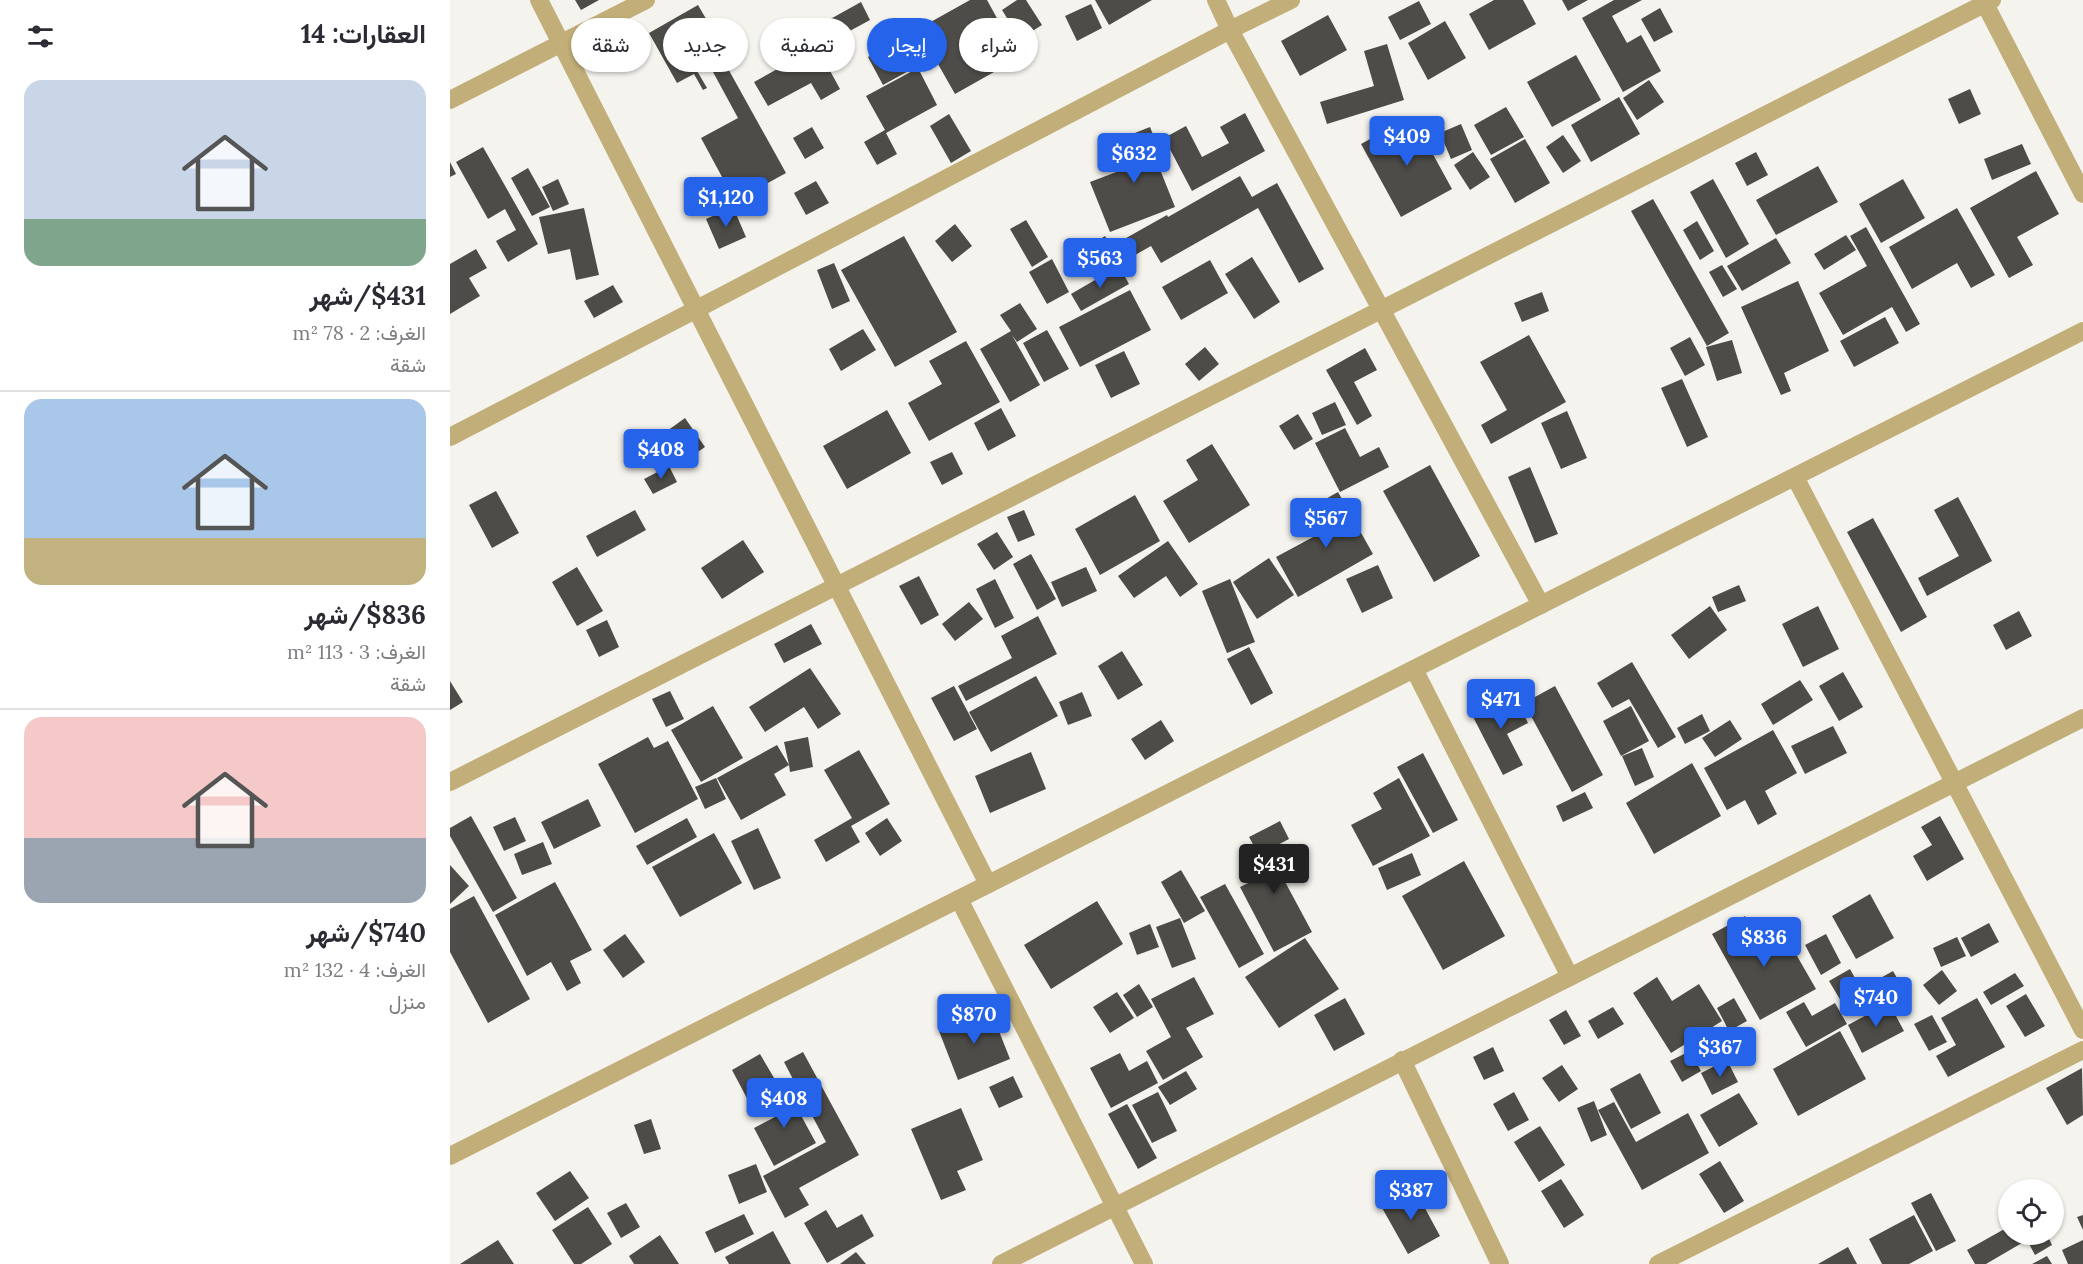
<!DOCTYPE html>
<html lang="ar">
<meta charset="utf-8">
<style>
:root{--surface:#fff;--page:#f7f7f7;--text:#2b2b33;--muted:#7c7c81;--line:#e1e1e2;--accent:#2563eb}
body{margin:0;font-family:Lora,Vazirmatn,serif;background:var(--page);color:var(--text);direction:rtl;height:100vh;display:flex;flex-direction:column;font-size:22px;white-space:nowrap}
*{box-sizing:border-box;margin:0}
p{font-size:20px;color:var(--muted)}
.icon{flex:none;width:33px;height:33px;fill:none;stroke:currentColor;stroke-width:2;stroke-linecap:round;stroke-linejoin:round}
.map{position:relative;flex:1;overflow:hidden;direction:ltr}
.drawer{display:flex;flex-direction:column;background:var(--surface);width:450px}
.drawer>*{flex:none}
.guide{position:absolute;left:18px;top:18px;width:570px;height:54px;direction:rtl;display:flex;gap:12px}
.controls{position:absolute;left:1548px;top:1179px;display:grid;gap:12px}
.controls a{display:grid;place-items:center;width:66px;height:66px;border-radius:50%;background:var(--surface);box-shadow:0 2px 4px #0004;font-size:30px}
.price{position:absolute;translate:-50% -51px;padding:0 14px;border-radius:6px;background:var(--accent);color:#fff;font-size:20px;line-height:39px;filter:drop-shadow(0 2px 3px #0008)}
.price::after{content:'';position:absolute;left:50%;top:36px;width:18px;height:14px;margin-left:-9px;background:inherit;clip-path:polygon(0 0,100% 0,50% 100%)}
.price.active{background:#222;color:#fff}
ul{padding:0;list-style:none}
li{display:grid;align-content:center;gap:12px;height:318px;padding:0 24px}
li+li{border-top:2px solid var(--line)}
li span{display:grid;place-items:center;height:186px;border-radius:18px;color:#555}
li>.icon{margin-inline-start:auto}
span .icon{width:108px;height:108px;fill:#fffc;stroke-width:1}
li b{font-size:26px}
h2{display:flex;justify-content:space-between;align-items:center;height:72px;padding:0 24px;font-size:26px}
.tag{padding:0 21px;border-radius:27px;background:var(--surface);box-shadow:0 2px 4px #0004;font-size:21px;line-height:54px}
.tag.active{background:var(--accent);color:#fff}
main{display:flex;flex:1;min-height:0}
.map>svg:first-child{display:block}
</style>
<main>
<div class="map">
<svg width="1633" height="1264" viewBox="0 0 1633 1264">
<rect width="100%" height="100%" fill="#f5f3ee"/>
<g fill="#4d4c48">
<polygon points="125,0 149,0 131,10"/>
<polygon points="520,0 537,0 569,58 505,94 484,57 433,85 418,57"/>
<polygon points="567,0 576,0 592,25 570,39 552,10"/>
<polygon points="645,0 702,0 659,25"/>
<polygon points="1044,0 1073,0 1086,24 1039,50 1019,14"/>
<polygon points="1112,0 1138,0 1118,11"/>
<polygon points="1164,0 1192,0 1162,16 1177,43 1191,35 1211,71 1173,92 1132,18"/>
<polygon points="969,1 981,24 950,40 938,17"/>
<polygon points="411,2 420,20 385,39 375,22"/>
<polygon points="641,4 652,28 627,41 615,16"/>
<polygon points="248,5 269,41 239,57 257,88 253,90 244,74 227,83 199,33"/>
<polygon points="1210,8 1223,32 1204,42 1191,19"/>
<polygon points="878,15 897,50 850,76 831,41"/>
<polygon points="995,21 1016,58 978,80 958,43"/>
<polygon points="937,44 954,100 877,124 870,102 924,86 914,51"/>
<polygon points="367,47 390,89 371,100 361,83 318,106 304,82"/>
<polygon points="1126,55 1151,100 1102,127 1077,82"/>
<polygon points="276,65 336,173 285,201 251,138 288,118 263,72"/>
<polygon points="468,68 487,105 436,133 447,154 427,165 414,142 435,130 416,96"/>
<polygon points="1199,80 1214,102 1187,120 1173,98"/>
<polygon points="1520,89 1531,114 1509,124 1498,99"/>
<polygon points="1169,97 1190,134 1141,162 1121,125"/>
<polygon points="1056,107 1074,137 1041,155 1024,125"/>
<polygon points="795,113 815,151 742,191 714,138 736,126 752,157 779,143 770,127"/>
<polygon points="499,114 521,151 501,163 480,126"/>
<polygon points="962,116 1002,189 951,217 911,144"/>
<polygon points="1011,124 1022,150 1001,159 990,133"/>
<polygon points="362,127 374,148 355,159 343,138"/>
<polygon points="700,127 713,159 707,162 725,207 660,232 640,182 677,168 667,140"/>
<polygon points="1113,135 1131,161 1113,173 1096,147"/>
<polygon points="1075,139 1100,183 1065,203 1040,159"/>
<polygon points="1572,144 1581,164 1542,180 1534,159"/>
<polygon points="33,147 88,244 58,262 46,241 66,230 55,209 38,219 6,162"/>
<polygon points="1023,152 1040,177 1020,190 1004,165"/>
<polygon points="1306,152 1318,175 1297,186 1285,163"/>
<polygon points="0,162 6,174 0,177"/>
<polygon points="1368,166 1388,202 1326,235 1306,200"/>
<polygon points="78,168 100,207 82,216 61,178"/>
<polygon points="1586,171 1609,214 1567,237 1583,265 1559,278 1520,208"/>
<polygon points="790,176 802,197 827,183 874,269 849,283 808,208 711,263 701,246 678,259 669,242 717,215 718,217"/>
<polygon points="108,179 119,204 103,211 92,187"/>
<polygon points="1263,179 1299,244 1276,258 1240,192"/>
<polygon points="1453,179 1475,218 1431,243 1409,204"/>
<polygon points="366,181 379,203 356,215 344,193"/>
<polygon points="1203,199 1279,333 1257,346 1181,211"/>
<polygon points="283,207 296,237 269,249 256,219"/>
<polygon points="134,208 149,275 126,280 120,249 98,254 89,217"/>
<polygon points="1507,208 1545,275 1521,288 1507,263 1462,289 1439,247"/>
<polygon points="576,220 598,257 582,267 560,229"/>
<polygon points="1247,221 1264,251 1250,260 1233,230"/>
<polygon points="505,224 522,246 502,262 485,241"/>
<polygon points="1416,227 1470,324 1456,332 1442,307 1393,335 1369,293 1417,266 1400,236"/>
<polygon points="1396,235 1406,250 1374,270 1364,254"/>
<polygon points="454,236 507,332 445,367 391,270"/>
<polygon points="655,236 667,255 647,267 636,248"/>
<polygon points="1326,238 1341,263 1292,291 1277,266"/>
<polygon points="26,249 37,268 19,278 30,296 0,314 0,264"/>
<polygon points="802,257 830,302 804,319 775,274"/>
<polygon points="602,259 619,292 597,304 579,272"/>
<polygon points="760,260 778,293 731,320 712,287"/>
<polygon points="384,263 400,301 382,309 367,270"/>
<polygon points="1272,265 1287,289 1273,297 1259,272"/>
<polygon points="669,266 679,284 631,311 621,294"/>
<polygon points="1348,281 1379,351 1334,373 1341,391 1331,395 1291,307"/>
<polygon points="163,285 173,302 144,318 134,301"/>
<polygon points="680,290 701,330 630,367 609,327"/>
<polygon points="1092,292 1099,311 1072,322 1064,303"/>
<polygon points="570,303 587,329 567,342 562,335 590,385 560,402 530,349 561,331 550,315"/>
<polygon points="1435,317 1449,343 1404,367 1390,341"/>
<polygon points="413,329 426,350 391,371 379,349"/>
<polygon points="597,330 619,369 594,382 573,343"/>
<polygon points="1079,335 1116,402 1041,444 1031,425 1057,410 1030,362"/>
<polygon points="1240,337 1255,365 1235,376 1220,348"/>
<polygon points="1282,340 1292,373 1267,381 1256,347"/>
<polygon points="516,341 550,402 479,441 458,403 492,384 479,361"/>
<polygon points="755,347 769,364 749,381 735,364"/>
<polygon points="915,348 927,370 904,382 922,416 907,425 876,370"/>
<polygon points="674,351 690,384 661,398 645,365"/>
<polygon points="1232,379 1258,437 1237,447 1211,388"/>
<polygon points="885,402 896,425 872,435 862,413"/>
<polygon points="551,408 566,436 538,451 524,423"/>
<polygon points="437,410 461,453 397,489 373,446"/>
<polygon points="1117,411 1137,458 1111,469 1091,423"/>
<polygon points="848,414 863,439 844,450 829,426"/>
<polygon points="235,418 255,447 236,460 217,431"/>
<polygon points="895,428 910,457 929,447 939,467 890,492 865,443"/>
<polygon points="762,444 800,505 739,543 713,501 748,480 736,460"/>
<polygon points="502,452 513,474 492,485 480,462"/>
<polygon points="980,465 1030,556 984,582 933,491"/>
<polygon points="219,466 227,482 203,494 194,479"/>
<polygon points="1080,467 1108,534 1085,543 1058,477"/>
<polygon points="46,491 69,533 42,548 19,505"/>
<polygon points="888,492 923,554 848,597 826,557 878,529 865,505"/>
<polygon points="685,495 710,541 650,575 625,529"/>
<polygon points="1508,497 1542,561 1477,596 1468,578 1509,556 1484,510"/>
<polygon points="185,510 196,530 147,557 136,536"/>
<polygon points="574,510 585,535 568,542 557,517"/>
<polygon points="1423,518 1477,617 1451,632 1397,532"/>
<polygon points="547,532 563,557 544,570 527,544"/>
<polygon points="293,540 314,572 272,599 251,568"/>
<polygon points="718,541 748,584 730,597 716,576 684,598 668,576"/>
<polygon points="581,554 606,599 587,610 563,564"/>
<polygon points="819,558 844,595 807,619 783,582"/>
<polygon points="928,565 943,598 912,613 896,579"/>
<polygon points="127,567 153,611 127,626 102,582"/>
<polygon points="636,567 647,591 612,607 601,582"/>
<polygon points="469,576 489,615 471,625 449,586"/>
<polygon points="545,579 564,618 545,628 526,589"/>
<polygon points="780,579 805,642 777,653 752,591"/>
<polygon points="1289,585 1296,601 1268,612 1262,597"/>
<polygon points="519,602 533,619 505,641 492,624"/>
<polygon points="1260,606 1277,630 1239,659 1221,635"/>
<polygon points="1368,606 1389,649 1353,667 1332,624"/>
<polygon points="1569,611 1582,636 1556,650 1543,625"/>
<polygon points="588,616 607,654 516,701 508,686 562,658 551,636"/>
<polygon points="157,620 169,647 149,657 136,630"/>
<polygon points="361,624 372,644 334,663 324,644"/>
<polygon points="799,647 823,693 801,705 777,659"/>
<polygon points="672,651 693,685 668,700 648,666"/>
<polygon points="1182,662 1226,737 1208,748 1179,699 1162,708 1147,683"/>
<polygon points="360,668 391,714 368,729 354,707 315,732 299,707"/>
<polygon points="1393,672 1413,707 1389,721 1369,686"/>
<polygon points="586,676 608,716 541,752 519,712"/>
<polygon points="1350,680 1363,700 1323,725 1311,704"/>
<polygon points="0,681 13,702 0,710"/>
<polygon points="504,686 527,729 504,741 481,698"/>
<polygon points="1105,686 1153,775 1122,792 1074,703"/>
<polygon points="220,691 234,719 216,727 202,699"/>
<polygon points="632,692 642,716 618,725 609,702"/>
<polygon points="1063,692 1078,723 1057,734 1073,765 1053,775 1021,713"/>
<polygon points="263,706 293,758 251,782 221,730"/>
<polygon points="1181,706 1199,741 1171,756 1153,721"/>
<polygon points="1252,714 1260,731 1235,744 1227,728"/>
<polygon points="711,720 724,741 695,760 681,739"/>
<polygon points="1280,720 1292,739 1265,757 1252,738"/>
<polygon points="1383,726 1397,753 1355,774 1341,746"/>
<polygon points="1323,730 1347,773 1315,791 1327,814 1308,825 1295,800 1277,810 1254,768"/>
<polygon points="198,737 204,748 218,741 248,799 185,833 148,764"/>
<polygon points="358,737 363,767 340,772 339,765 324,774 336,795 291,820 267,778 327,745 339,765 334,742"/>
<polygon points="1192,748 1204,777 1185,786 1172,756"/>
<polygon points="409,750 440,804 401,826 410,842 376,862 364,840 402,818 374,770"/>
<polygon points="581,752 596,789 540,813 525,776"/>
<polygon points="973,753 1008,820 983,833 947,767"/>
<polygon points="1242,763 1271,816 1204,854 1176,803"/>
<polygon points="266,778 276,799 255,809 245,787"/>
<polygon points="949,778 980,836 923,866 901,825 932,809 923,793"/>
<polygon points="1135,792 1143,808 1113,822 1106,806"/>
<polygon points="138,799 151,826 104,849 91,822"/>
<polygon points="21,816 67,898 43,912 0,836 0,828"/>
<polygon points="1490,816 1514,859 1477,881 1463,856 1482,845 1471,827"/>
<polygon points="65,817 76,841 54,851 43,827"/>
<polygon points="237,818 247,837 197,865 186,846"/>
<polygon points="437,818 452,841 430,856 415,833"/>
<polygon points="830,821 839,839 818,850 862,932 824,952 790,887 819,873 799,837"/>
<polygon points="308,828 331,878 304,890 281,841"/>
<polygon points="264,833 292,883 230,917 202,867"/>
<polygon points="93,842 102,864 72,875 64,854"/>
<polygon points="962,853 971,875 937,890 928,868"/>
<polygon points="1014,861 1055,936 993,970 952,896"/>
<polygon points="0,865 19,886 0,904"/>
<polygon points="731,870 755,911 734,923 711,882"/>
<polygon points="105,882 142,950 120,961 131,983 117,991 101,962 77,976 45,915"/>
<polygon points="775,884 814,954 789,968 750,897"/>
<polygon points="1420,894 1444,938 1406,959 1382,916"/>
<polygon points="24,896 80,999 38,1023 0,952 0,909"/>
<polygon points="647,901 673,944 601,989 574,945"/>
<polygon points="1295,916 1312,948 1335,935 1366,989 1310,1020 1262,934"/>
<polygon points="730,918 746,959 722,968 706,927"/>
<polygon points="1539,923 1549,942 1521,957 1511,938"/>
<polygon points="700,924 709,947 687,955 679,933"/>
<polygon points="175,934 195,962 173,978 153,950"/>
<polygon points="1376,934 1391,963 1371,975 1355,945"/>
<polygon points="1507,937 1516,956 1491,967 1483,948"/>
<polygon points="855,938 889,989 829,1028 795,977"/>
<polygon points="1400,969 1411,989 1443,971 1452,987 1400,1016 1379,981"/>
<polygon points="1492,970 1507,991 1489,1005 1473,985"/>
<polygon points="1565,973 1574,986 1541,1005 1533,992"/>
<polygon points="744,977 764,1014 736,1028 753,1057 713,1080 696,1051 721,1037 701,999"/>
<polygon points="1207,977 1222,1001 1249,984 1272,1021 1221,1053 1183,993"/>
<polygon points="689,984 703,1007 687,1017 673,995"/>
<polygon points="667,992 684,1018 660,1033 643,1007"/>
<polygon points="1576,994 1595,1026 1575,1037 1556,1006"/>
<polygon points="895,998 915,1034 884,1051 864,1015"/>
<polygon points="1284,998 1297,1021 1279,1031 1267,1008"/>
<polygon points="1527,998 1555,1047 1498,1077 1486,1056 1506,1045 1491,1018"/>
<polygon points="1354,1002 1362,1016 1385,1003 1397,1024 1356,1047 1336,1012"/>
<polygon points="1439,1003 1454,1031 1412,1053 1398,1025"/>
<polygon points="1163,1007 1174,1024 1148,1039 1138,1021"/>
<polygon points="1116,1010 1131,1036 1114,1045 1099,1020"/>
<polygon points="541,1011 560,1059 508,1080 489,1031"/>
<polygon points="1482,1015 1497,1042 1479,1051 1464,1024"/>
<polygon points="1390,1031 1416,1079 1348,1116 1323,1069"/>
<polygon points="1043,1047 1054,1071 1034,1080 1023,1057"/>
<polygon points="1240,1051 1251,1071 1232,1082 1220,1061"/>
<polygon points="353,1052 409,1155 349,1188 359,1205 335,1218 313,1176 376,1142 334,1062"/>
<polygon points="670,1053 679,1071 697,1061 708,1083 661,1108 640,1068"/>
<polygon points="310,1054 330,1088 300,1104 282,1070"/>
<polygon points="1277,1060 1288,1082 1262,1095 1251,1073"/>
<polygon points="1112,1065 1128,1089 1109,1102 1092,1078"/>
<polygon points="1632,1068 1633,1115 1617,1125 1596,1088"/>
<polygon points="736,1071 747,1089 720,1105 708,1087"/>
<polygon points="1190,1073 1211,1113 1181,1129 1160,1089"/>
<polygon points="563,1076 573,1097 549,1108 539,1087"/>
<polygon points="336,1088 366,1143 324,1166 304,1128 325,1117 315,1099"/>
<polygon points="708,1092 727,1131 702,1143 682,1105"/>
<polygon points="1064,1092 1079,1120 1058,1131 1043,1104"/>
<polygon points="1289,1093 1308,1124 1269,1147 1250,1115"/>
<polygon points="1144,1101 1157,1135 1141,1142 1127,1108"/>
<polygon points="1164,1102 1186,1142 1238,1113 1259,1153 1192,1190 1148,1110"/>
<polygon points="677,1104 707,1158 688,1169 658,1114"/>
<polygon points="511,1108 533,1160 507,1171 516,1190 491,1200 461,1129"/>
<polygon points="201,1119 211,1149 194,1154 184,1125"/>
<polygon points="1090,1126 1115,1165 1089,1182 1064,1142"/>
<polygon points="1270,1161 1294,1201 1274,1213 1249,1174"/>
<polygon points="306,1164 317,1192 289,1204 278,1175"/>
<polygon points="120,1171 139,1198 105,1221 86,1193"/>
<polygon points="1111,1179 1134,1215 1114,1228 1091,1191"/>
<polygon points="964,1188 990,1236 958,1254 931,1206"/>
<polygon points="1481,1193 1506,1241 1486,1251 1461,1203"/>
<polygon points="176,1203 190,1227 171,1238 157,1213"/>
<polygon points="138,1207 162,1244 131,1264 124,1264 102,1230"/>
<polygon points="376,1210 387,1228 412,1214 424,1236 377,1263 354,1223"/>
<polygon points="294,1214 304,1234 265,1253 255,1232"/>
<polygon points="1464,1215 1483,1251 1459,1264 1432,1264 1419,1239"/>
<polygon points="1633,1215 1633,1230 1627,1217"/>
<polygon points="1558,1227 1558,1234 1597,1234 1602,1245 1585,1255 1577,1240 1536,1264 1525,1264 1517,1250"/>
<polygon points="323,1231 341,1264 279,1264 275,1257"/>
<polygon points="210,1235 229,1264 184,1264 179,1256"/>
<polygon points="48,1240 64,1264 10,1264"/>
<polygon points="1633,1240 1633,1264 1618,1264 1612,1250"/>
<polygon points="1398,1247 1407,1264 1368,1264"/>
<polygon points="406,1252 416,1264 390,1264"/>
<polygon points="1597,1256 1602,1264 1582,1264"/>
</g>
<g fill="none" stroke-linecap="round" stroke-linejoin="round">
<g stroke="#c1ae78" stroke-width="18">
<polyline points="89,0 538,884"/>
<polyline points="766,0 780,30 1091,605"/>
<polyline points="1533,0 1633,194"/>
<polyline points="0,100 196,0"/>
<polyline points="0,437 245,310 780,30 841,0"/>
<polyline points="1345,477 1633,1030"/>
<polyline points="964,669 1120,977"/>
<polyline points="0,782 1542,0"/>
<polyline points="509,899 694,1264"/>
<polyline points="952,1060 1050,1264"/>
<polyline points="0,1156 1633,331"/>
<polyline points="551,1264 1633,718"/>
<polyline points="1208,1264 1633,1050"/>
</g>
</g>
</svg>
<div class="controls">
<a><svg class="icon" aria-label="locate" viewBox="0 0 24 24"><circle cx="12" cy="12" r="6"/><path d="M12 2v4M12 18v4M2 12h4M18 12h4"/></svg></a>
</div>
<b class="price" style="left:957px;top:167px">$409</b>
<b class="price" style="left:684px;top:184px">$632</b>
<b class="price" style="left:276px;top:228px">$1,120</b>
<b class="price" style="left:650px;top:289px">$563</b>
<b class="price" style="left:211px;top:480px">$408</b>
<b class="price" style="left:876px;top:549px">$567</b>
<b class="price" style="left:1051px;top:730px">$471</b>
<b class="price active" style="left:824px;top:895px">$431</b>
<b class="price" style="left:1314px;top:968px">$836</b>
<b class="price" style="left:1426px;top:1028px">$740</b>
<b class="price" style="left:524px;top:1045px">$870</b>
<b class="price" style="left:1270px;top:1078px">$367</b>
<b class="price" style="left:334px;top:1129px">$408</b>
<b class="price" style="left:961px;top:1221px">$387</b>
<div class="guide">
<a class="tag">شراء</a>
<a class="tag active">إيجار</a>
<a class="tag">تصفية</a>
<a class="tag">جديد</a>
<a class="tag">شقة</a>
</div>
</div>
<section class="drawer">
<h2>العقارات: 14<svg class="icon" aria-label="filters" viewBox="0 0 24 24"><path d="M4 7h16M4 17h16"/><circle cx="9" cy="7" r="2"/><circle cx="15" cy="17" r="2"/></svg></h2>
<ul>
<li><span style="background:linear-gradient(#c9d6e8 75%,#7fa58c 0)"><svg class="icon" aria-label="home" viewBox="0 0 24 24"><path d="M3 11l9-7 9 7M6 9v11h12V9"/></svg></span><div><b>$431/شهر</b><p>الغرف: 2 · 78 m²</p><p>شقة</p></div></li>
<li><span style="background:linear-gradient(#a9c7e8 75%,#c2b280 0)"><svg class="icon" aria-label="home" viewBox="0 0 24 24"><path d="M3 11l9-7 9 7M6 9v11h12V9"/></svg></span><div><b>$836/شهر</b><p>الغرف: 3 · 113 m²</p><p>شقة</p></div></li>
<li><span style="background:linear-gradient(#f6c9c9 65%,#9aa5b1 0)"><svg class="icon" aria-label="home" viewBox="0 0 24 24"><path d="M3 11l9-7 9 7M6 9v11h12V9"/></svg></span><div><b>$740/شهر</b><p>الغرف: 4 · 132 m²</p><p>منزل</p></div></li>
</ul>
</section>
</main>
